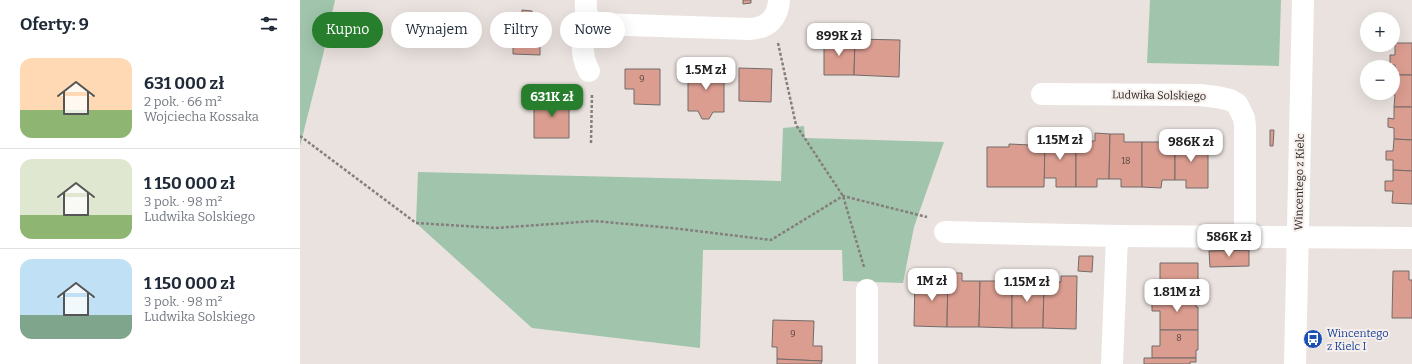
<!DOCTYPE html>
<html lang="pl">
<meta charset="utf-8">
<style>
:root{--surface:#fff;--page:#f2f2f3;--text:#1f2937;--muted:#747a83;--line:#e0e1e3;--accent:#277e2c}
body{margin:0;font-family:Bitter,serif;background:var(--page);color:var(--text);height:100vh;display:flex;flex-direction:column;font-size:15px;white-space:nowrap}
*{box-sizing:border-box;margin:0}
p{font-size:13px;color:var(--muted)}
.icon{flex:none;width:22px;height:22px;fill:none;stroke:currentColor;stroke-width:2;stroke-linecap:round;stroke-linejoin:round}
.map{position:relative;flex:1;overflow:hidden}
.sheet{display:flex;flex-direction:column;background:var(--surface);width:300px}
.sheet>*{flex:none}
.banner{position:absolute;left:12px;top:12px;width:380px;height:36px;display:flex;gap:8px}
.tools{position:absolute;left:1060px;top:12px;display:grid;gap:8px}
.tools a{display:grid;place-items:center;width:40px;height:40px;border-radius:50%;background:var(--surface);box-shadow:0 4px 16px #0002;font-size:20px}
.price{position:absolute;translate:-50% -34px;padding:0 9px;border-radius:8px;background:#fff;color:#222;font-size:13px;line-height:26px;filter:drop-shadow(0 1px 2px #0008)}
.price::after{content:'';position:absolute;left:50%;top:24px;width:12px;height:9px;margin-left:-6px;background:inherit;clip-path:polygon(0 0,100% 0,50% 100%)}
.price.on{background:var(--accent);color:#fff}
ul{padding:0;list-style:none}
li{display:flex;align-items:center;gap:12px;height:100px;padding:0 20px}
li+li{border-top:1px solid var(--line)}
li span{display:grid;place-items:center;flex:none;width:112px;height:80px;border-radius:12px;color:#555}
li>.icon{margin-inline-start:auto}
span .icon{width:48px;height:48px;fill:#fffc;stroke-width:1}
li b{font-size:17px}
h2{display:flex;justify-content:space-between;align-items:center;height:48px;padding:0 20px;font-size:17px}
.chip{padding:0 14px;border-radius:18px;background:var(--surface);box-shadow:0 4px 16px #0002;font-size:14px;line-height:36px}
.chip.on{background:var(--accent);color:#fff}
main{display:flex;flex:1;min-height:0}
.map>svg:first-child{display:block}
</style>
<main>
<section class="sheet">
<h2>Oferty: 9<svg class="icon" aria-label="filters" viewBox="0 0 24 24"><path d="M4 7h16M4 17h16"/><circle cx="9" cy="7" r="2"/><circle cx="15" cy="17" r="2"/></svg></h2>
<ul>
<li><span style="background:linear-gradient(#ffd9b3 65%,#8fb573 0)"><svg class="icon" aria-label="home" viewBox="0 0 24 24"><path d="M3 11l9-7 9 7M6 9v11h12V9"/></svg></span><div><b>631 000 zł</b><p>2 pok. · 66 m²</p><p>Wojciecha Kossaka</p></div></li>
<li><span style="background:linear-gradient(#dfe7d0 70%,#8fb573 0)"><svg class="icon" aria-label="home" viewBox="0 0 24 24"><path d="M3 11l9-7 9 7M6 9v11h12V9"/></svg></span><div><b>1 150 000 zł</b><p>3 pok. · 98 m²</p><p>Ludwika Solskiego</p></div></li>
<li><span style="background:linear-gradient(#bfe0f5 70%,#7fa58c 0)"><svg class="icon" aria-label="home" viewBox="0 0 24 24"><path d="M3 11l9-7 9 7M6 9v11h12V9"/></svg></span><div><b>1 150 000 zł</b><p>3 pok. · 98 m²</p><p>Ludwika Solskiego</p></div></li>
</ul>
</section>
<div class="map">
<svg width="1112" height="364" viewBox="0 0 1112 364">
<rect width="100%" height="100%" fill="#eae2de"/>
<g fill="#a1c5ac">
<polygon points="0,0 35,0 23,55 0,146"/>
<polygon points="850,0 981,0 979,66 847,63"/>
<polygon points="504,126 505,138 644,142 614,227 603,283 543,281 542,250 403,250 400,348 232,328 116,223 118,172 481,181 483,128"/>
</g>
<g fill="#db9d90" stroke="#726b69">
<polygon points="443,0 451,0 451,3 443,4"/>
<polygon points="222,10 232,11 232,18 243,18 243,40 240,40 240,55 213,54 213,39 210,39 211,17 222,18"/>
<polygon points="524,39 555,39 554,75 524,75"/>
<polygon points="555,39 600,40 599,77 554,75"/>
<polygon points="1095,43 1112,43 1112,75 1095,75 1095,65 1090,65 1090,55 1095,55"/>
<polygon points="397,65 404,65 405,68 424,68 424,112 413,112 409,119 402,119 398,111 388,111 388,72 397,73"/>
<polygon points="439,68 472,69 471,102 439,101"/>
<polygon points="325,69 360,69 360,105 334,104 334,89 325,89"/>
<polygon points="1095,75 1112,75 1112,107 1094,107 1095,95 1090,94 1093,93"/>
<polygon points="238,97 269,97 269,138 234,138 234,102 238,102"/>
<polygon points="1094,107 1112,107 1112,140 1094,139 1094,128 1088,127 1088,118 1094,119"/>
<polygon points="970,130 974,130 973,146 970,146"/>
<polygon points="745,133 758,133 758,141 776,141 776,187 756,187 756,178 744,178"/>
<polygon points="795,133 810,134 809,179 797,179 797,187 776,187 776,141 795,141"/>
<polygon points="810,134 824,134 824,142 842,142 842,187 821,187 821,179 809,179"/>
<polygon points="860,134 875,135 875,180 862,180 861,188 842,187 842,142 860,142"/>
<polygon points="875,135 888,135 888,143 908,143 908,188 886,188 886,180 875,180"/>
<polygon points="1094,139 1112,140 1112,171 1093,170 1093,160 1086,160 1086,151 1093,151"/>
<polygon points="730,140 745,141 744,187 687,187 687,147 709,147 709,144 730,145"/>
<polygon points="1093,170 1112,171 1112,204 1092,203 1093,191 1085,191 1085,181 1093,181"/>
<polygon points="949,250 949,266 910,267 909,251"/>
<polygon points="779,256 793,256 792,272 778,271"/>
<polygon points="860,263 898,263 898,284 896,284 896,298 852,298 852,283 860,283"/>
<polygon points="1093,271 1109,271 1109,280 1112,280 1112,318 1092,318"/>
<polygon points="633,273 648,273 647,327 614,326 615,280 633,280"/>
<polygon points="648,273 662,273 662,281 680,281 679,327 647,327"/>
<polygon points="698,274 712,275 712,328 679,327 680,281 698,281"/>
<polygon points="712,275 726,275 726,282 744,282 743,328 712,328"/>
<polygon points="761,276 777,276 776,329 743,328 744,282 761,282"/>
<polygon points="852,298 896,298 896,307 898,307 898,330 860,330 860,311 852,311"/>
<polygon points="473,320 514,321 513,346 522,346 522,361 477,359 477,347 472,347"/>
<polygon points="860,330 898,330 898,350 896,350 896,358 852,358 852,346 860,346"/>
<polygon points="844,358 896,358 896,362 890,362 890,364 844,364"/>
<polygon points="477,359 522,361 521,364 477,364"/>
</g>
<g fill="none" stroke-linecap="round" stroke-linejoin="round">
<g stroke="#847e7c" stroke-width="2.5" stroke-dasharray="3 2" stroke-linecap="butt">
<polyline points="478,43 496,125 543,196 564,267"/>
<polyline points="0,136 116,223 196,228 294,221 372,228 471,240 543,196 627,217"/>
<polyline points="291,143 292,93"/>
</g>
<g stroke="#fff" stroke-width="22">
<path d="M286 0C285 12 286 19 298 24L450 29C468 28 478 18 479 0"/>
<path d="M289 71C280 55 281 36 290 21"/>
<polyline points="742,94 900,95 917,97 930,100 937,104 944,118 945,126 945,237"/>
<polyline points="645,232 817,236 1112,238"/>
<polyline points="567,290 567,364"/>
<polyline points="812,364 817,236"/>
<polyline points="995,364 1003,0"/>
</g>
</g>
<defs>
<symbol id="bus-disc" viewBox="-11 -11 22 22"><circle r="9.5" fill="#1a4fb4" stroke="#f7efeb"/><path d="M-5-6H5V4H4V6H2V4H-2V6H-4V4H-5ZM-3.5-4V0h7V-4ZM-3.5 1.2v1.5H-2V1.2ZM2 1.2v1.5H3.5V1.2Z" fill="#fff"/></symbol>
</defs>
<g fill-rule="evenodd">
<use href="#bus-disc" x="1002" y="328" width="22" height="22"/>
</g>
<g text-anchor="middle" stroke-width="4" stroke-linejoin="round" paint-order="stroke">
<g font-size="9" fill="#54423e">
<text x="342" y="82">9</text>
<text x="826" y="164">18</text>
<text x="493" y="337">9</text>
<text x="879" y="341">8</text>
</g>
<g font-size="11" fill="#272423" stroke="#f7efeb">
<text transform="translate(859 95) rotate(1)" y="4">Ludwika Solskiego</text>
<text transform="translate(999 182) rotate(-89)" y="4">Wincentego z Kielc</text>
</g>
<g font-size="11" fill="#164399" stroke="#f7efeb" text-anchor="start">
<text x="1027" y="337">Wincentego<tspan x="1027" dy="13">z Kielc I</tspan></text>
</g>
</g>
</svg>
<div class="tools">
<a>+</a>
<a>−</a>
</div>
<b class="price" style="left:539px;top:57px">899K zł</b>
<b class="price" style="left:406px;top:91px">1.5M zł</b>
<b class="price on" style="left:252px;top:118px">631K zł</b>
<b class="price" style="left:760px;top:161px">1.15M zł</b>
<b class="price" style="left:891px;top:163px">986K zł</b>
<b class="price" style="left:929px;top:258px">586K zł</b>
<b class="price" style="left:632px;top:302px">1M zł</b>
<b class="price" style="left:727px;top:303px">1.15M zł</b>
<b class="price" style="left:877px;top:313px">1.81M zł</b>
<div class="banner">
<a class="chip on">Kupno</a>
<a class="chip">Wynajem</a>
<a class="chip">Filtry</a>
<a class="chip">Nowe</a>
</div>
</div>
</main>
